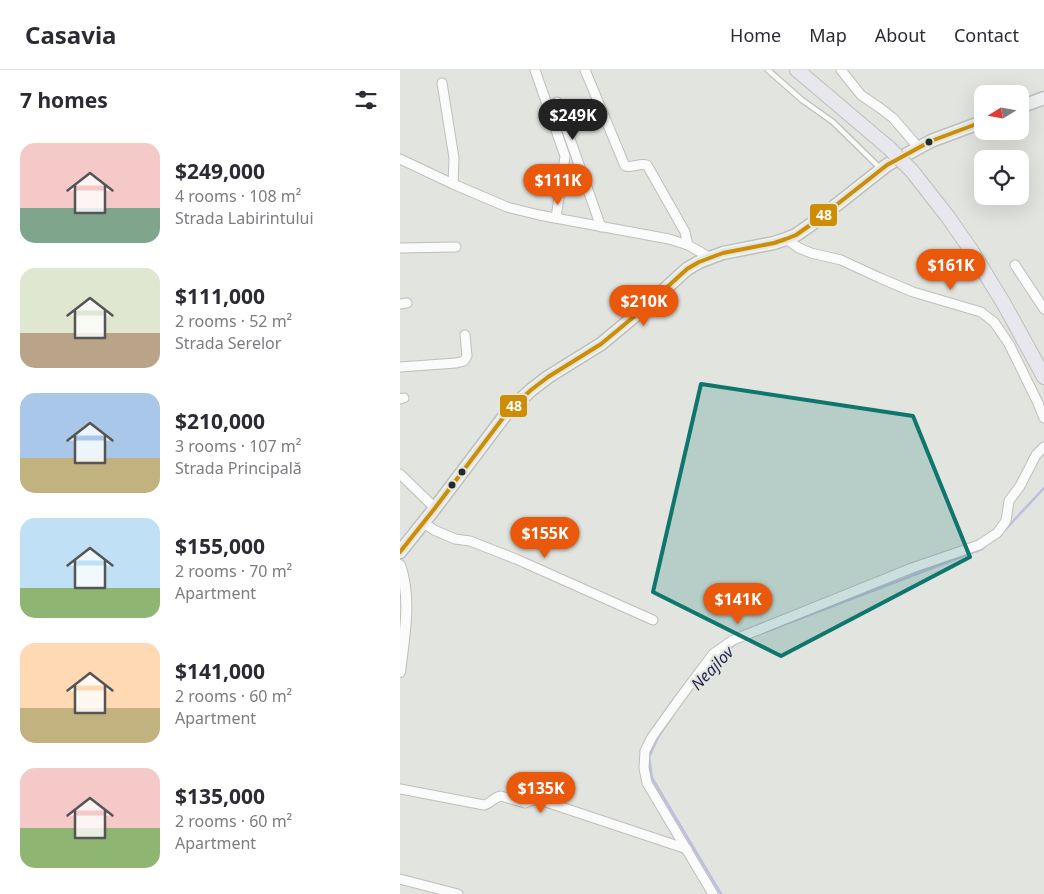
<!DOCTYPE html>
<meta charset="utf-8">
<style>
:root{--surface:#fff;--page:#f2f2f3;--text:#2b2b33;--muted:#7c7c81;--line:#e1e1e2;--accent:#ea580c}
body{margin:0;font-family:"Noto Sans",sans-serif;background:var(--page);color:var(--text);height:100vh;display:flex;flex-direction:column;font-size:19px;white-space:nowrap}
*{box-sizing:border-box;margin:0}
p{font-size:16px;color:var(--muted)}
.icon{flex:none;width:28px;height:28px;fill:none;stroke:currentColor;stroke-width:2;stroke-linecap:round;stroke-linejoin:round}
.map{position:relative;flex:1;overflow:hidden}
.sheet{display:flex;flex-direction:column;background:var(--surface);width:400px}
.sheet>*{flex:none}
.needle{width:32px;rotate:259deg}
.controls{position:absolute;left:574px;top:15px;display:grid;gap:10px}
.controls a{display:grid;place-items:center;width:55px;height:55px;border-radius:10px;background:var(--surface);box-shadow:0 5px 20px #0002;font-size:25px}
.price{position:absolute;translate:-50% -42px;padding:0 11px;border-radius:18px;background:var(--accent);color:#fff;font-size:16px;line-height:32px;filter:drop-shadow(0 1px 2px #0008)}
.price::after{content:'';position:absolute;left:50%;top:30px;width:15px;height:11px;margin-left:-8px;background:inherit;clip-path:polygon(0 0,100% 0,50% 100%)}
.price.active{background:#222;color:#fff}
ul{padding:0;list-style:none}
li{display:flex;align-items:center;gap:15px;height:125px;padding:0 20px}
li span{display:grid;place-items:center;flex:none;width:140px;height:100px;border-radius:15px;color:#555}
li>.icon{margin-inline-start:auto}
span .icon{width:60px;height:60px;fill:#fffc;stroke-width:1}
li b{font-size:21px}
h2{display:flex;justify-content:space-between;align-items:center;height:60px;padding:0 20px;font-size:21px}
header{display:flex;align-items:center;gap:30px;box-sizing:border-box;height:70px;padding:0 25px;background:var(--surface);border-bottom:1px solid var(--line)}
header strong{font-size:24px}
nav{display:flex;gap:28px;margin-inline-start:auto;font-size:18px}
main{display:flex;flex:1;min-height:0}
.map>svg:first-child{display:block}
</style>
<header>
<strong>Casavia</strong>
<nav><a>Home</a><a>Map</a><a>About</a><a>Contact</a></nav>
</header>
<main>
<section class="sheet">
<h2>7 homes<svg class="icon" aria-label="filters" viewBox="0 0 24 24"><path d="M4 7h16M4 17h16"/><circle cx="9" cy="7" r="2"/><circle cx="15" cy="17" r="2"/></svg></h2>
<ul>
<li><span style="background:linear-gradient(#f6c9c9 65%,#7fa58c 0)"><svg class="icon" aria-label="home" viewBox="0 0 24 24"><path d="M3 11l9-7 9 7M6 9v11h12V9"/></svg></span><div><b>$249,000</b><p>4 rooms · 108 m²</p><p>Strada Labirintului</p></div></li>
<li><span style="background:linear-gradient(#dfe7d0 65%,#b9a48a 0)"><svg class="icon" aria-label="home" viewBox="0 0 24 24"><path d="M3 11l9-7 9 7M6 9v11h12V9"/></svg></span><div><b>$111,000</b><p>2 rooms · 52 m²</p><p>Strada Serelor</p></div></li>
<li><span style="background:linear-gradient(#a9c7e8 65%,#c2b280 0)"><svg class="icon" aria-label="home" viewBox="0 0 24 24"><path d="M3 11l9-7 9 7M6 9v11h12V9"/></svg></span><div><b>$210,000</b><p>3 rooms · 107 m²</p><p>Strada Principală</p></div></li>
<li><span style="background:linear-gradient(#bfe0f5 70%,#8fb573 0)"><svg class="icon" aria-label="home" viewBox="0 0 24 24"><path d="M3 11l9-7 9 7M6 9v11h12V9"/></svg></span><div><b>$155,000</b><p>2 rooms · 70 m²</p><p>Apartment</p></div></li>
<li><span style="background:linear-gradient(#ffd9b3 65%,#c2b280 0)"><svg class="icon" aria-label="home" viewBox="0 0 24 24"><path d="M3 11l9-7 9 7M6 9v11h12V9"/></svg></span><div><b>$141,000</b><p>2 rooms · 60 m²</p><p>Apartment</p></div></li>
<li><span style="background:linear-gradient(#f6c9c9 60%,#8fb573 0)"><svg class="icon" aria-label="home" viewBox="0 0 24 24"><path d="M3 11l9-7 9 7M6 9v11h12V9"/></svg></span><div><b>$135,000</b><p>2 rooms · 60 m²</p><p>Apartment</p></div></li>
</ul>
</section>
<div class="map">
<svg width="644" height="824" viewBox="0 0 644 824">
<rect width="100%" height="100%" fill="#e1e4df"/>
<g fill="none" stroke-linecap="round" stroke-linejoin="round">
<g stroke="#bdbfdd" stroke-width="2.5">
<polyline points="605,460 644,418"/>
<polyline points="362,563 582,479 585,476"/>
<polyline points="299,609 336,573"/>
<polyline points="271,648 258,667 249,687 252,708 321,824"/>
</g>
<defs>
<polyline id="service" points="368,0 402,30 433,52 480,98"/>
<g id="minor">
<polyline points="135,0 165,86 156,148"/>
<path d="M185 0 225 96C235 98 238 93 247 95L285 162 288 175"/>
<polyline points="441,0 461,25 480,38 493,48 518,77"/>
<polyline points="42,13 54,88 53,114"/>
<polyline points="157,32 201,157"/>
<polyline points="0,89 53,114 107,137 139,145 269,169 288,175 309,187"/>
<polyline points="386,169 399,178 411,183 441,190 480,208 513,222 581,242 594,252 609,274 638,333 644,348"/>
<polyline points="0,178 56,177"/>
<polyline points="615,195 644,239"/>
<polyline points="0,234 7,233"/>
<polyline points="0,297 56,293 64,291 67,286 65,265"/>
<polyline points="0,329 4,328"/>
<polyline points="0,404 35,438"/>
<polyline points="24,453 34,460 55,469 70,471 116,489 253,550"/>
<path d="M0 719 84 735C90 734 94 727 101 726L125 733 135 729H137L287 779"/>
<polyline points="0,809 58,824"/>
<polyline points="313,824 247,713 244,698 245,681 252,667 280,628 313,584 333,570 512,498 579,475 597,463 606,451 609,431 620,416 636,385 644,377"/>
</g>
<path id="tertiary" d="M0 495C12 529 4 567 0 602"/>
<g id="secondary">
<polyline points="620,37 644,28"/>
<polyline points="0,482 35,438 109,340 131,320 148,307 201,274 242,240 287,199 299,192 323,183 374,173 386,169 396,165 416,151 487,95 531,71 582,52"/>
</g>
<g id="primary">
<polyline points="397,0 489,78"/>
<polyline points="512,101 548,147 571,180 604,234 644,307"/>
</g>
</defs>
<use href="#service" stroke="#bdbfbb" stroke-width="7"/>
<use href="#minor" stroke="#bdbfbb" stroke-width="11"/>
<use href="#tertiary" stroke="#bdbfbb" stroke-width="12"/>
<use href="#secondary" stroke="#bdbfbb" stroke-width="15"/>
<use href="#primary" stroke="#bdbfbc" stroke-width="16"/>
<use href="#service" stroke="#fafbfa" stroke-width="4.5"/>
<use href="#minor" stroke="#fafbfa" stroke-width="9"/>
<use href="#tertiary" stroke="#fafbfa" stroke-width="10"/>
<use href="#secondary" stroke="#f0f1f3" stroke-width="12"/>
<use href="#primary" stroke="#e7e7ed" stroke-width="14"/>
<defs>
<polyline id="primary-bridge" points="489,78 512,101"/>
</defs>
<use href="#primary-bridge" stroke="#bdbfbc" stroke-width="16" stroke-linecap="butt"/>
<use href="#primary-bridge" stroke="#e7e7ed" stroke-width="14"/>
<defs>
<polyline id="bus-1" points="0,482 35,438 109,340 131,320 148,307 201,274 242,240 287,199 299,192 323,183 374,173 386,169 396,165 416,151 487,95 531,71 582,52"/>
</defs>
<use href="#bus-1" stroke="#e1e7dc" stroke-width="8"/>
<use href="#bus-1" stroke="#cd8d07" stroke-width="4"/>
</g>
<path fill="#0f766e" fill-opacity="0.2" stroke="#0f766e" stroke-width="4" stroke-linejoin="round" d="M301 314 513 346 570 487 381 586 253 522Z"/>
<g fill="#272a25" stroke="#e1e7dc" stroke-width="2">
<circle cx="529" cy="72" r="4.5"/>
<circle cx="62" cy="402" r="4.5"/>
<circle cx="52" cy="415" r="4.5"/>
</g>
<g text-anchor="middle" stroke-width="4.5" stroke-linejoin="round" paint-order="stroke">
<g font-size="16" font-style="italic" fill="#261f55" stroke="#e1e7dc">
<text transform="translate(312 598) rotate(-46)" y="6">Neajlov</text>
</g>
</g>
<g stroke="#e1e7dc" stroke-width="2">
<rect x="409" y="133" width="29" height="24" rx="5" fill="#cd8d07"/>
<rect x="99" y="324" width="29" height="24" rx="5" fill="#cd8d07"/>
</g>
<g font-size="14" text-anchor="middle" font-weight="bold" fill="#fff">
<text x="424" y="150">48</text>
<text x="114" y="341">48</text>
</g>
</svg>
<div class="controls">
<a><svg class="needle" viewBox="-14 -14 28 28"><path d="M0-13l5 13h-10z" fill="#e53935"/><path d="M0 13l5-13h-10z" fill="#7c7c81"/></svg></a>
<a><svg class="icon" aria-label="locate" viewBox="0 0 24 24"><circle cx="12" cy="12" r="6"/><path d="M12 2v4M12 18v4M2 12h4M18 12h4"/></svg></a>
</div>
<b class="price active" style="left:173px;top:71px">$249K</b>
<b class="price" style="left:158px;top:136px">$111K</b>
<b class="price" style="left:551px;top:221px">$161K</b>
<b class="price" style="left:244px;top:257px">$210K</b>
<b class="price" style="left:145px;top:489px">$155K</b>
<b class="price" style="left:338px;top:555px">$141K</b>
<b class="price" style="left:141px;top:744px">$135K</b>
</div>
</main>
